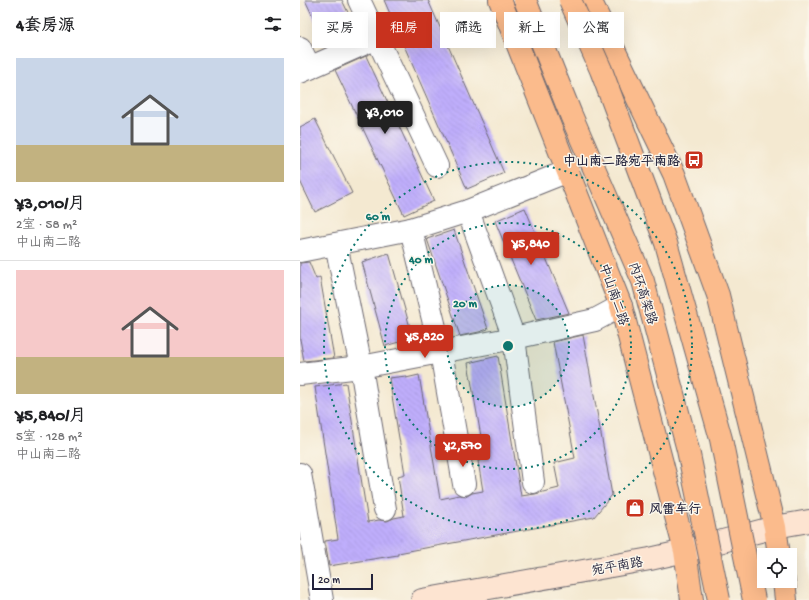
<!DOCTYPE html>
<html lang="zh">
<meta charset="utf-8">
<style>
:root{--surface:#fff;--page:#f2f2f2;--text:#202124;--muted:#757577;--line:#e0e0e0;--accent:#c8321e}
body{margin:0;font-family:"Gochi Hand","LXGW WenKai TC",sans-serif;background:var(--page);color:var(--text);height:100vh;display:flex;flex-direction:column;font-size:15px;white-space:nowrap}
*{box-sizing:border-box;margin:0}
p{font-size:13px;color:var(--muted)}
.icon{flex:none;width:22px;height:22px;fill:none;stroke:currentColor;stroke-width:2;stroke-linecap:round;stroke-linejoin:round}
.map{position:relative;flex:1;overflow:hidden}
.drawer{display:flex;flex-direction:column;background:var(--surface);width:300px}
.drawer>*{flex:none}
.top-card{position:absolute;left:12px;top:12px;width:380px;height:36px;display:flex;gap:8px}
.controls{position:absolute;left:457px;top:548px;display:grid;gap:8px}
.controls a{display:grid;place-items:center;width:40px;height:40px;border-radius:0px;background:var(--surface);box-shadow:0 4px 16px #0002;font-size:20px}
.scale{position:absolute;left:12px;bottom:10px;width:61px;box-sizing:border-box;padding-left:4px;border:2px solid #22223b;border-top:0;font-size:11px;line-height:14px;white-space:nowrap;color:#22223b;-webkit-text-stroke:3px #fbf7ec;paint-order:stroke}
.price{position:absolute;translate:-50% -34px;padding:0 9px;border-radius:4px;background:var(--accent);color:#fff;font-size:13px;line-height:26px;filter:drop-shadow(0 1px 2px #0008)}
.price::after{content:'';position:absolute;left:50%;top:24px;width:12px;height:9px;margin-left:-6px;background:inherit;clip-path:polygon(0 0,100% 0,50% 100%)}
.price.selected{background:#222;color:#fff}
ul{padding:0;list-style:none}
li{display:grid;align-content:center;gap:8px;height:212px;padding:0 16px}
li+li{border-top:1px solid var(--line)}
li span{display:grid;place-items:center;height:124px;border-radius:0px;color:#555}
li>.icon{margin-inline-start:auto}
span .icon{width:72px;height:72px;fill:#fffc;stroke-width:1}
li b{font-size:17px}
h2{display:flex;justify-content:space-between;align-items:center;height:48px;padding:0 16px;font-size:17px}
.tag{padding:0 14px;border-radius:0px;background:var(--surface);box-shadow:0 4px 16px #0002;font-size:14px;line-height:36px}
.tag.selected{background:var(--accent);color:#fff}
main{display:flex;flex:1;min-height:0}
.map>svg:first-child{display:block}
</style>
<main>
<section class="drawer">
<h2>4套房源<svg class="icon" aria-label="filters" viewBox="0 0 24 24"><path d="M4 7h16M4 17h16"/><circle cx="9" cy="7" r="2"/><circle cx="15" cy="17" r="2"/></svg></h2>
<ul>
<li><span style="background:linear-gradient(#c9d6e8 70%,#c2b280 0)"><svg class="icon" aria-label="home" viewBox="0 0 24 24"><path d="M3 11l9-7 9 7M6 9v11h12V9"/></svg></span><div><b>¥3,010/月</b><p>2室 · 58 m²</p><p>中山南二路</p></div></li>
<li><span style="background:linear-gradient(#f6c9c9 70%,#c2b280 0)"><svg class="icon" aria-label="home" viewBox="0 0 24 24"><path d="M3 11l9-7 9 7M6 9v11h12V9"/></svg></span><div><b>¥5,840/月</b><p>5室 · 128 m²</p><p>中山南二路</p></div></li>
</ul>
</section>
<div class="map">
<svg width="509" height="600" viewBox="0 0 509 600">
<defs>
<pattern id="building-back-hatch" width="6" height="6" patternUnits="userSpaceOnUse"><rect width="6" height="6" fill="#bfaefc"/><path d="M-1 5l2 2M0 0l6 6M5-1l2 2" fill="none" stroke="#a495d9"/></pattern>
</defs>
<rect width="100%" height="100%" fill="#fbf7ec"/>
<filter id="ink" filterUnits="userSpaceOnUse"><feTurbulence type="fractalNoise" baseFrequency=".025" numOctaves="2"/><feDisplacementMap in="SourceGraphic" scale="8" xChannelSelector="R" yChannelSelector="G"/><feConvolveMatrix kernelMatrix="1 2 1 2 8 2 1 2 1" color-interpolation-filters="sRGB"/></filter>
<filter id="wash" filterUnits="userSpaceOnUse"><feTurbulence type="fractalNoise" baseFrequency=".012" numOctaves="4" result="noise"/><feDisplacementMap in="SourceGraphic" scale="16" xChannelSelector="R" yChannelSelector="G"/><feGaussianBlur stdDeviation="0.9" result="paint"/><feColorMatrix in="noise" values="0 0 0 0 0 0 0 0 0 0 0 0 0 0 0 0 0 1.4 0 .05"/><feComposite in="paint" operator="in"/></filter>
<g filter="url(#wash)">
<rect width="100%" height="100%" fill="#f4e9d1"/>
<g id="blocks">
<g fill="url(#building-back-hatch)">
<polygon points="5,0 42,0 58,33 27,46"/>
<polygon points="84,0 128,0 204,173 167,189"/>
<polygon points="66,56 134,201 104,215 35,70"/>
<polygon points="15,119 52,193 15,212 0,181 0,127"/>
<polygon points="225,208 269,313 236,320 195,221"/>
<polygon points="154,230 188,329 179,332 160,336 127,239"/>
<polygon points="89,253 113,338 85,346 62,262"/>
<polygon points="9,262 16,279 20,277 34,358 4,361 0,339 0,263"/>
<polygon points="283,335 312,495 294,517 98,553 98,555 29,566 25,541 38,539 15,387 46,383 68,522 79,520 87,521 94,518 104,516 98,476 105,474 89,378 106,376 106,378 119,375 140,499 159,495 167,496 172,493 183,491 178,461 185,459 168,363 198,356 221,496 235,494 259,488 254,463 275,458 253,342"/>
</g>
</g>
</g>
<g filter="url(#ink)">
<use href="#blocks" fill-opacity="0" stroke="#6c6870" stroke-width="1"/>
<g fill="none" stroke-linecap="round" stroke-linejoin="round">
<defs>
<g id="minor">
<polyline points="59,0 137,166"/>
<polyline points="0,48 10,68"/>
<polyline points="0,72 77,38"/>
<polyline points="168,211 214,338 233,482"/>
<polyline points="111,229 141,352 164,484"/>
<polyline points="36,244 61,367 85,509"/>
<polyline points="0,251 111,229 168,211 268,171"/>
<polyline points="0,374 61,367 214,338 295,320 321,306"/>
<polyline points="0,474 4,496 0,497"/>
<polyline points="4,496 22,600"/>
</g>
<polyline id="secondary" points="122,600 350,559 385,551 475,527 509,521"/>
<g id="primary">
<polyline points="200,0 321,306 385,551 392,600"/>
<polyline points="290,0 374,174 418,295 475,527 479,555"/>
<polyline points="484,581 486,600"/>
</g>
</defs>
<use href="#minor" stroke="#6c6870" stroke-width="24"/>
<use href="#secondary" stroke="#6c6870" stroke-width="24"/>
<use href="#primary" stroke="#6c6870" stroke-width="24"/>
<use href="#minor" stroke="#fff" stroke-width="22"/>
<use href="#secondary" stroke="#fde4d1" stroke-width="22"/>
<use href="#primary" stroke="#fbbb8c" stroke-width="22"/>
<defs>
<g id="trunk-bridge">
<polyline points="225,0 271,115 343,281 388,450 419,600"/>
<polyline points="270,0 301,70 366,243 421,439 454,600"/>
</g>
</defs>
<use href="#trunk-bridge" stroke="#6c6870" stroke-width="24" stroke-linecap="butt"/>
<use href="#trunk-bridge" stroke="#fbbb8c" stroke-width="22"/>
</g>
</g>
<circle cx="208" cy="346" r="61" fill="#0f766e" fill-opacity=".12"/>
<g fill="none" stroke="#0f766e" stroke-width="2" stroke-dasharray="2 4">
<circle cx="208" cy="346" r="61"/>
<circle cx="208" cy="346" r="123"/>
<circle cx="208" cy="346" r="184"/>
</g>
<defs>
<symbol id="bus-square" viewBox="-11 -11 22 22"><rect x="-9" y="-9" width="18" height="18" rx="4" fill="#c8321e" stroke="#fbf7ec"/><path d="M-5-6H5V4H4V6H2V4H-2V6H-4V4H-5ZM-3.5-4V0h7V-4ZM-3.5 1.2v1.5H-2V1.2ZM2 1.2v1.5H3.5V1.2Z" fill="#fff"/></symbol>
<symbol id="shop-square" viewBox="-11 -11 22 22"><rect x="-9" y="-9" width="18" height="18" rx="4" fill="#c8321e" stroke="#fbf7ec"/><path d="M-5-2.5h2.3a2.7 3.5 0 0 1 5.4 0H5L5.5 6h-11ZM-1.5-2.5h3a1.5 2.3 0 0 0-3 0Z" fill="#fff"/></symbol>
</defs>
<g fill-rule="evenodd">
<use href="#bus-square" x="383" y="149" width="22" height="22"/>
<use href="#shop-square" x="324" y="497" width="22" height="22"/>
</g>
<g text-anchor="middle" stroke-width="3" stroke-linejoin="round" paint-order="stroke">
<g font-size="13" font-weight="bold" fill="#22223b" stroke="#fbf7ec" text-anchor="end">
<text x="380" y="165">中山南二路宛平南路</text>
<text x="349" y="513" text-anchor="start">风雷车行</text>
</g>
<g font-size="13" fill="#22223b" stroke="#fbf7ec">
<text transform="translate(344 293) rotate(72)" y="5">内环高架路</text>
<text transform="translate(315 294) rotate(71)" y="5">中山南二路</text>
<text transform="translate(317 565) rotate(-10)" y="5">宛平南路</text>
</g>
</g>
<circle cx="208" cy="346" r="6" fill="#0f766e" stroke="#fbf7ec" stroke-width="2"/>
<g font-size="12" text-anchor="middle" font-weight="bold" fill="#0f766e" stroke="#fbf7ec" stroke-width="3" stroke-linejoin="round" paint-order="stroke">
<text x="78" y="220">60 m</text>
<text x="121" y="263">40 m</text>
<text x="165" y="307">20 m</text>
</g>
</svg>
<div class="controls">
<a><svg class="icon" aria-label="locate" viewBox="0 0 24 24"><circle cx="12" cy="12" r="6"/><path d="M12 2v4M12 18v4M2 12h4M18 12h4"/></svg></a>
</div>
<div class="scale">20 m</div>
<b class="price selected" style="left:85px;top:135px">¥3,010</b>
<b class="price" style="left:231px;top:266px">¥5,840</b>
<b class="price" style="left:125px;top:359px">¥5,820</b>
<b class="price" style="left:163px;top:468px">¥2,570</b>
<div class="top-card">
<a class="tag">买房</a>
<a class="tag selected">租房</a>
<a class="tag">筛选</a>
<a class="tag">新上</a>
<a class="tag">公寓</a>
</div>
</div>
</main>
